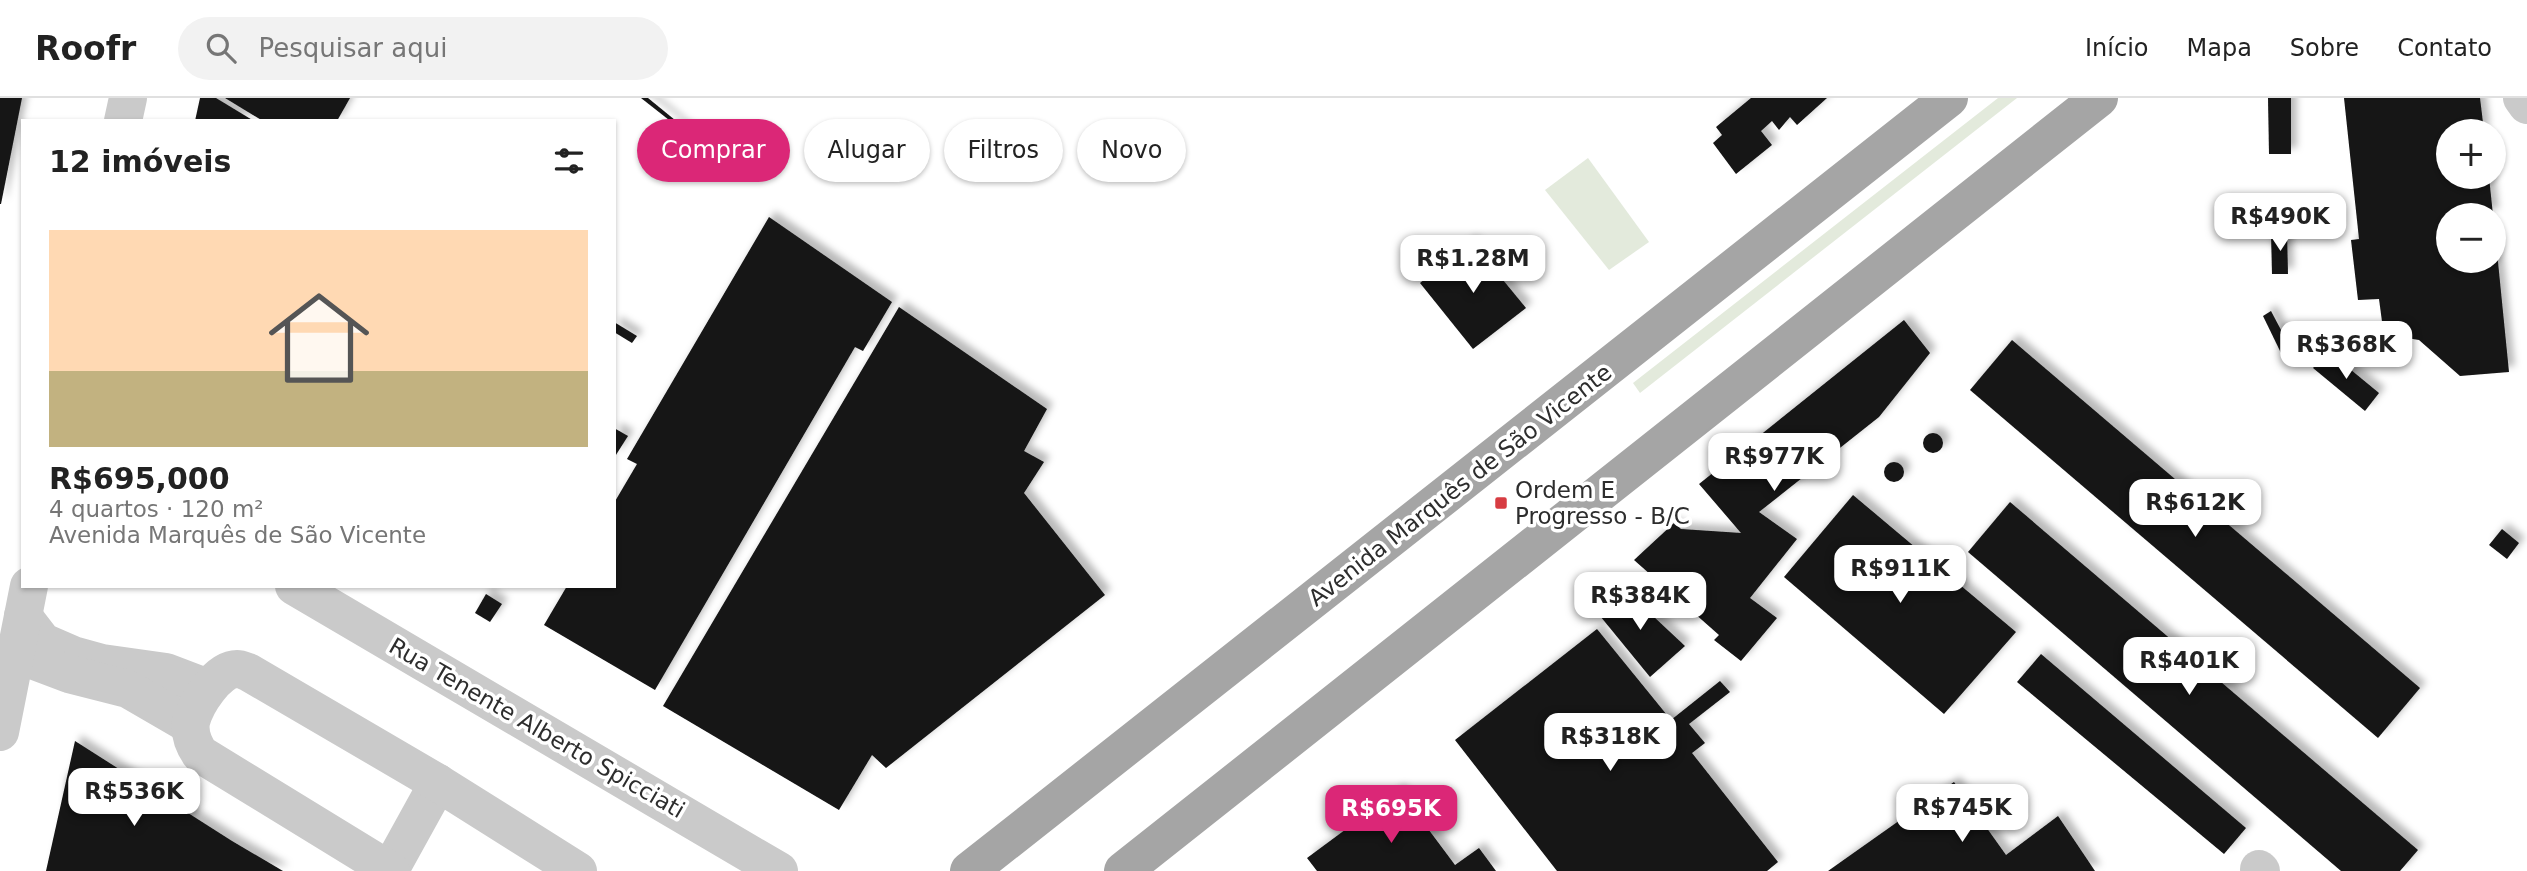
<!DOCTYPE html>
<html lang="pt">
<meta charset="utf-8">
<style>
:root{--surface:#fff;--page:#f2f2f2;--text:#222;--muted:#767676;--line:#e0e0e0;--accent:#db2777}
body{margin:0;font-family:"DejaVu Sans",sans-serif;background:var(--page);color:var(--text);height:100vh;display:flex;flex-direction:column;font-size:26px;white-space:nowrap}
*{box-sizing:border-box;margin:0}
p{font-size:23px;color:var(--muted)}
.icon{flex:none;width:38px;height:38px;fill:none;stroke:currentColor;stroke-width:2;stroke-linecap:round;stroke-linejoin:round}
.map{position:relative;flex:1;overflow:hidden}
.drawer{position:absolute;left:21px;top:21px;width:595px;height:469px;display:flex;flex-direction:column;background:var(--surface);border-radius:0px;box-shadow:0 2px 5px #0004}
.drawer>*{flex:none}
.guide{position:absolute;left:637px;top:21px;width:665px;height:63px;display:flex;gap:14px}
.buttons{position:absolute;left:2436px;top:21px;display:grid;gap:14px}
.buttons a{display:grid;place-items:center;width:70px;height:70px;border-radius:50%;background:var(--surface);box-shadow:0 2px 5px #0004;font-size:35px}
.price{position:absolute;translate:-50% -60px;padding:0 16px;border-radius:14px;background:#fff;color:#222;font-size:23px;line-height:46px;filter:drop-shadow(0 2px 4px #0008)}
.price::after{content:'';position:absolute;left:50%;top:42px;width:21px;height:16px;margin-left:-10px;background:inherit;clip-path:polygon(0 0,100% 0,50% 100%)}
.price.current{background:var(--accent);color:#fff}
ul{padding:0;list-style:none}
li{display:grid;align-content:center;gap:14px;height:371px;padding:0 28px}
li+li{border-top:2px solid var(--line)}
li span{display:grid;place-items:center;height:217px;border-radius:0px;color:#555}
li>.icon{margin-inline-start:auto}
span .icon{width:126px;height:126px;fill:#fffc;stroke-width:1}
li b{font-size:30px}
h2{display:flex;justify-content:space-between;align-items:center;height:84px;padding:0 28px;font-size:30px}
.pill{padding:0 24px;border-radius:32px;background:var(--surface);box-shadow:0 2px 5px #0004;font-size:24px;line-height:63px}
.pill.current{background:var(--accent);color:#fff}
header{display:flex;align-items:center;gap:42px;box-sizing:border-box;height:98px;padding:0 35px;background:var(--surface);border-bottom:2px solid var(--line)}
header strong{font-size:33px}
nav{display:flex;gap:38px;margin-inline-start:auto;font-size:24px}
.search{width:490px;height:63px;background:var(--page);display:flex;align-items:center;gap:18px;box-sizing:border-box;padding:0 24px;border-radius:38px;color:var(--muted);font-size:26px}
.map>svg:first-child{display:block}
</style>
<header>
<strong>Roofr</strong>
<div class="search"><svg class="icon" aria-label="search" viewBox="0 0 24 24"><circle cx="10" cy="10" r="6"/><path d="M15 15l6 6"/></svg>Pesquisar aqui</div>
<nav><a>Início</a><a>Mapa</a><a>Sobre</a><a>Contato</a></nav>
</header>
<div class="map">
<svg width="2527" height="773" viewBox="0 0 2527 773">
<defs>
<filter id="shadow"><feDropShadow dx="6" dy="-6" stdDeviation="3.5" flood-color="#0004"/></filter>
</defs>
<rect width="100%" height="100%" fill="#fff"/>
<g fill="#e3eadc">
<polygon points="1998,0 2017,0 1640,295 1633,285"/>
<polygon points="1588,60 1649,144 1609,172 1545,92"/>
</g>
<g fill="#141414" filter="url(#shadow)">
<polygon points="0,0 22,0 1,106 0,106"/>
<polygon points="200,0 216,0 254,23 195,23"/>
<polygon points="225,0 350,0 337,23 263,23"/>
<polygon points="641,0 648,0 708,49 706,51"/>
<polygon points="1751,0 1827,0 1797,27 1790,19 1779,32 1772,23 1761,33 1772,47 1736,76 1713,45 1722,37 1716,29"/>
<polygon points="2268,0 2291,0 2291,56 2269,56"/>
<polygon points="2344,0 2480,0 2484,33 2448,33 2448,79 2489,79 2493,117 2448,117 2448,163 2494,163 2494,145 2496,144 2509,274 2460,278 2419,242 2388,237 2383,231 2379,201 2358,202 2351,142 2359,141"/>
<polygon points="769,119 892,204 863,253 855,249 655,592 544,527 567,488 614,488 614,405 637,366 627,361"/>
<polygon points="2287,134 2288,176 2272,176 2271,135"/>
<polygon points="1471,143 1526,210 1473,251 1420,185"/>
<polygon points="899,209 1047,311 1024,353 1044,364 1024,395 1105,497 886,670 872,657 839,712 663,608"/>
<polygon points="2271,213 2290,249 2281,255 2263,218"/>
<polygon points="1904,222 1930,255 1879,319 1759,414 1797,441 1750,500 1777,520 1741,563 1714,542 1719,537 1634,462 1674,425 1681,431 1741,435 1699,386"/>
<polygon points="614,224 637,238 632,245 614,234"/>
<polygon points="2012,242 2420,590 2378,640 1970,292"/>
<polygon points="2328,253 2379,295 2365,313 2313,270"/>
<polygon points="614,330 628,338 614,360"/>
<circle cx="1933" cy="345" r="10"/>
<circle cx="1894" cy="374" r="10"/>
<polygon points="1853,397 2016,534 1944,616 1784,479"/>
<polygon points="2010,404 2418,752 2400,773 2341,773 1968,454"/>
<polygon points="2502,431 2519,445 2507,461 2489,447"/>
<polygon points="1622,489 1685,548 1650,579 1596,513"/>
<polygon points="486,496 502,506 490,524 475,515"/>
<polygon points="1597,531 1671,622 1720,583 1730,594 1689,626 1705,645 1692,655 1778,764 1767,773 1557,773 1455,642"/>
<polygon points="2041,556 2246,730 2224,756 2017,584"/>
<polygon points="75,643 232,743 283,773 46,773"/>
<polygon points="1954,684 2006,757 2058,718 2095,773 1828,773"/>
<polygon points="1399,692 1455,767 1479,750 1496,773 1317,773 1307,760"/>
</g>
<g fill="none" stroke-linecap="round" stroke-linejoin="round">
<g stroke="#cacaca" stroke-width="38">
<polyline points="2522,0 2527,7"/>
<polyline points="123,23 128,0"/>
<polyline points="294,488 779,773"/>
<polyline points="23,518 43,544 73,557 102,565 166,574 208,590"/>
<polyline points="16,556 69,576 128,591 190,627"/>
<polyline points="0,634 29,488"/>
<polyline points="2259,771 2261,773"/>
<polyline points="390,772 438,685"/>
<path d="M391 773 200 656C194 647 189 636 191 624 195 607 217 571 237 571 241 571 245 573 248 574L438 685 578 773"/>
</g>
<g stroke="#a5a5a5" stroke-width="38">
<polyline points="969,773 1949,0"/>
<polyline points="1123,773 2099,0"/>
</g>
</g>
<rect fill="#d73c42" stroke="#fff" stroke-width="2.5" x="1494" y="398" width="14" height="14" rx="3.5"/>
<g text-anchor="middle" stroke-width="7" stroke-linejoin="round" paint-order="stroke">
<g font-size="23" fill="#2d2d2d" stroke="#fff">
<text transform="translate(1460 387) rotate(-38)" y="8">Avenida Marquês de São Vicente</text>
<text transform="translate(537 630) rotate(30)" y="8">Rua Tenente Alberto Spicciati</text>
</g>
<g font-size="23" fill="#2d2d2d" stroke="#fff" text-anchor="start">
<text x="1515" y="400">Ordem E<tspan x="1515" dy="26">Progresso - B/C</tspan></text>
</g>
</g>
</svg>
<div class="buttons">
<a>+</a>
<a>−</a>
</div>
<b class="price" style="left:2280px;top:155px">R$490K</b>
<b class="price" style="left:1473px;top:197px">R$1.28M</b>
<b class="price" style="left:2346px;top:283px">R$368K</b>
<b class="price" style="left:1774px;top:395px">R$977K</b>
<b class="price" style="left:2195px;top:441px">R$612K</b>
<b class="price" style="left:1900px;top:507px">R$911K</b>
<b class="price" style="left:1640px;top:534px">R$384K</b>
<b class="price" style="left:2189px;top:599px">R$401K</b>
<b class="price" style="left:1610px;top:675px">R$318K</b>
<b class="price" style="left:134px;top:730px">R$536K</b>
<b class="price" style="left:1962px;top:746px">R$745K</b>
<b class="price current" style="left:1391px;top:747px">R$695K</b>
<div class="guide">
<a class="pill current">Comprar</a>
<a class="pill">Alugar</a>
<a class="pill">Filtros</a>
<a class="pill">Novo</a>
</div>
<section class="drawer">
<h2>12 imóveis<svg class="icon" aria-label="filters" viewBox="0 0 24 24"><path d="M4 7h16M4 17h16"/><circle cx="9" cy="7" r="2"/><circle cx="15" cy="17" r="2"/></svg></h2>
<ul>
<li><span style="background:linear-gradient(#ffd9b3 65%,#c2b280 0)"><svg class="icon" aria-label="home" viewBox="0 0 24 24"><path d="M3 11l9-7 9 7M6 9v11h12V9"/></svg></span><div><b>R$695,000</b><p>4 quartos · 120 m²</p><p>Avenida Marquês de São Vicente</p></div></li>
</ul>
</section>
</div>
